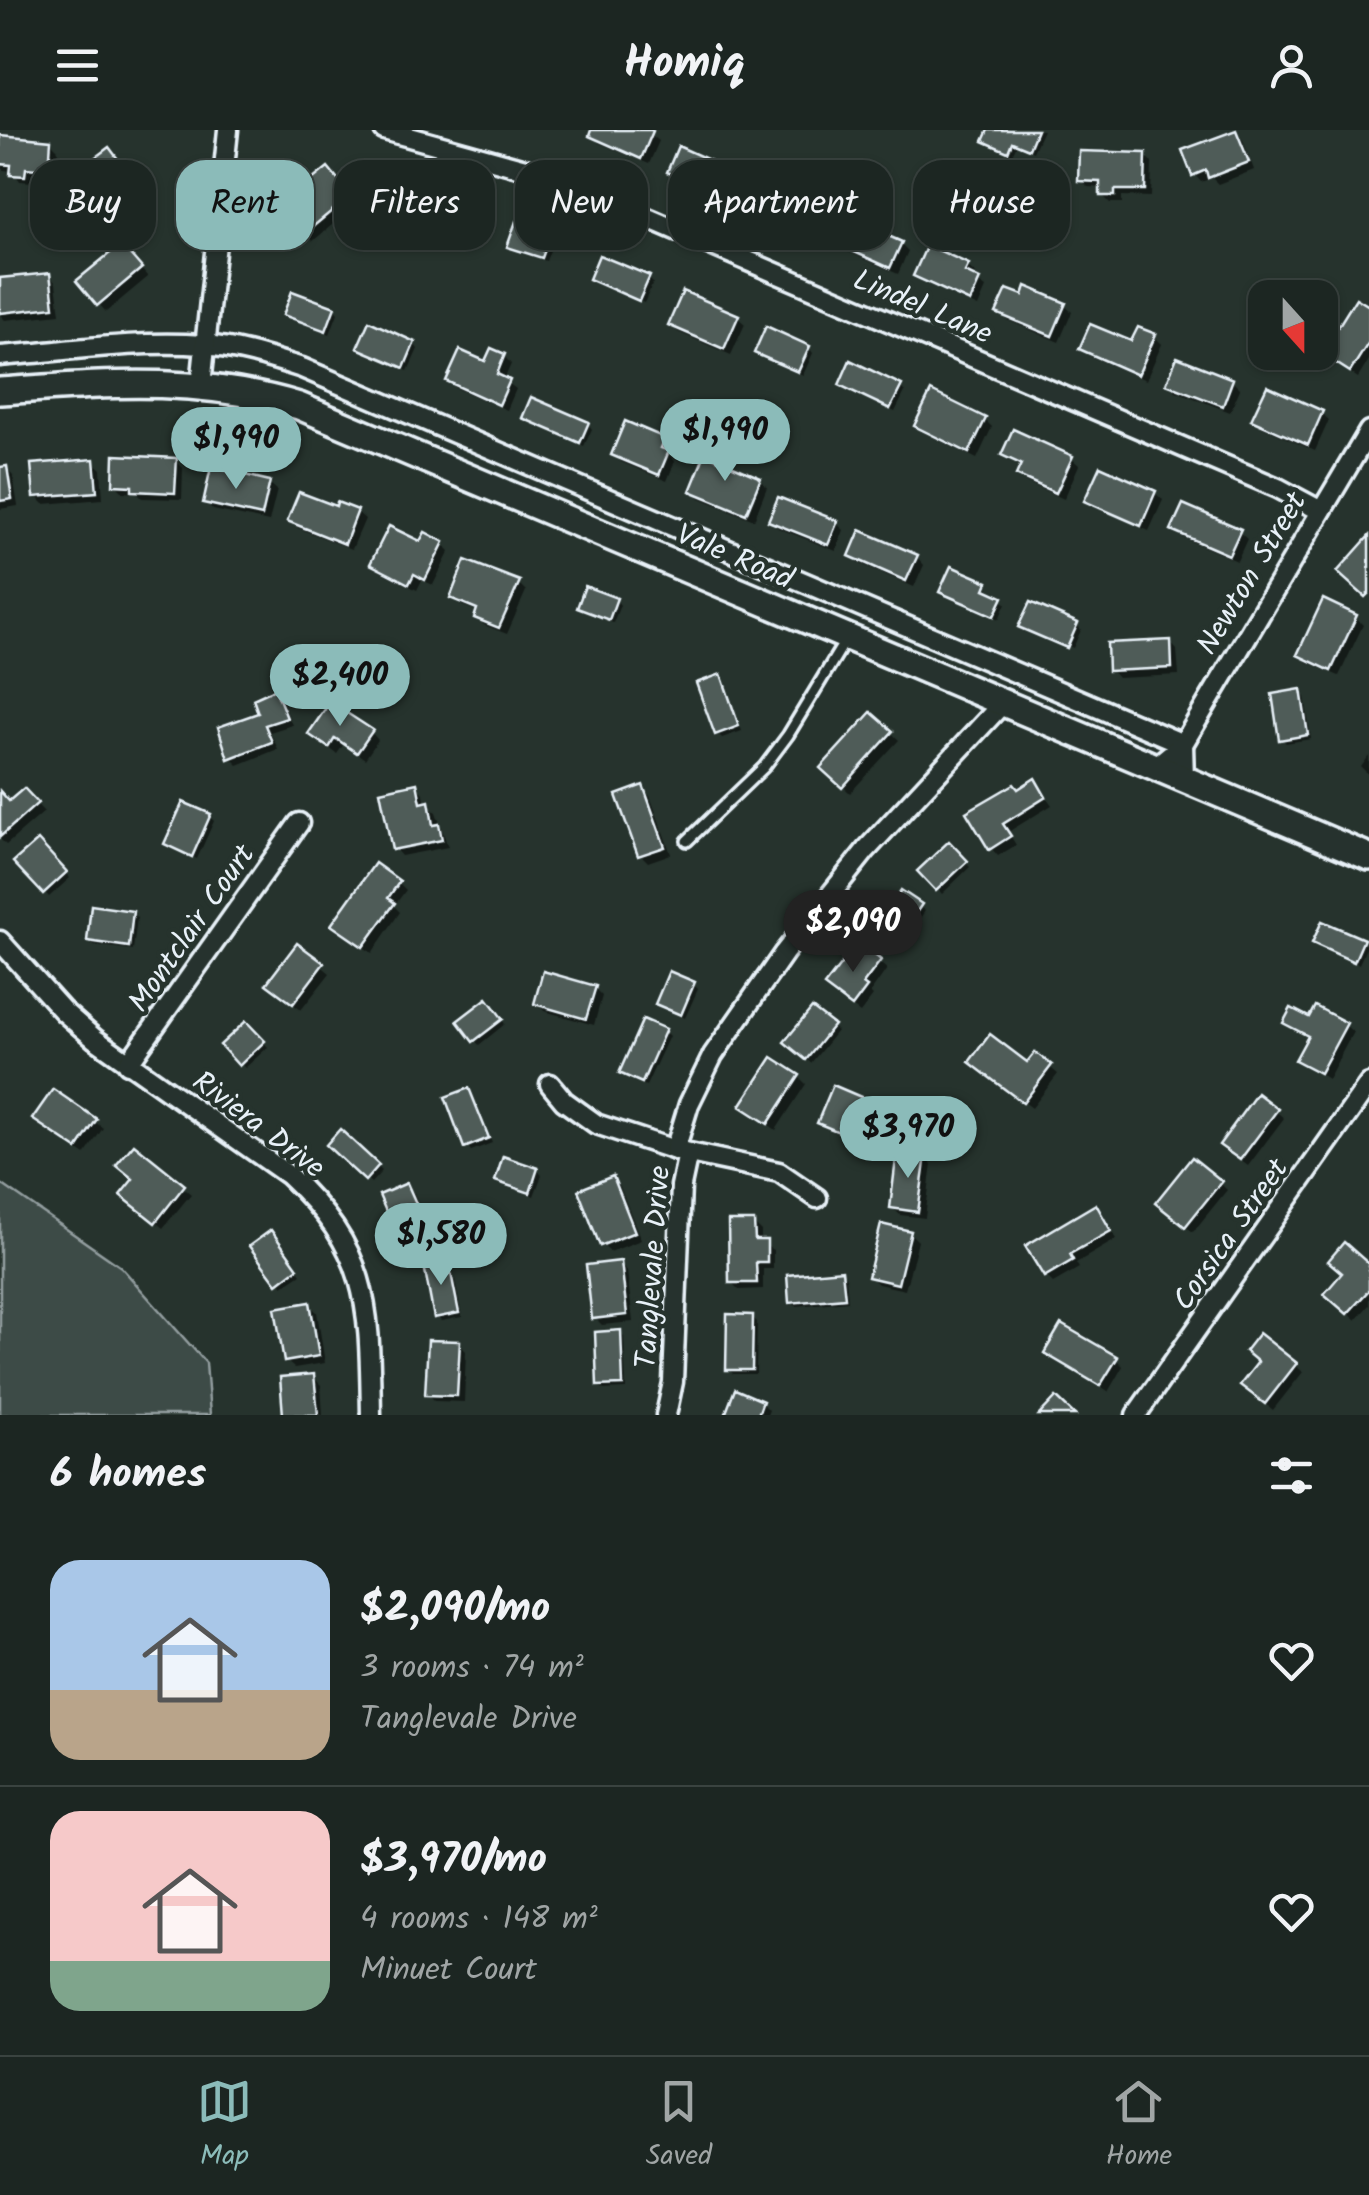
<!DOCTYPE html>
<meta charset="utf-8">
<style>
:root{--surface:#1c2622;--page:#252e2a;--text:#f1f3f6;--muted:#a0a5a5;--line:#3a4340;--accent:#8bbbb9}
body{margin:0;font-family:Kalam,sans-serif;background:var(--page);color:var(--text);height:100vh;display:flex;flex-direction:column;font-size:38px;white-space:nowrap}
*{box-sizing:border-box;margin:0}
p{font-size:32px;color:var(--muted)}
.icon{flex:none;width:55px;height:55px;fill:none;stroke:currentColor;stroke-width:2;stroke-linecap:round;stroke-linejoin:round}
.map{position:relative;height:1285px;overflow:hidden}
.sheet{display:flex;flex-direction:column;background:var(--surface);flex:1}
.sheet>*{flex:none}
.banner{position:absolute;left:30px;top:30px;width:1310px;height:90px;display:flex;gap:20px}
.needle{width:65px;rotate:159deg}
.buttons{position:absolute;left:1248px;top:150px;display:grid;gap:20px}
.buttons a{display:grid;place-items:center;width:90px;height:90px;border-radius:20px;background:var(--surface);box-shadow:0 2px 8px #0004,0 0 0 2px var(--line);font-size:50px}
.price{position:absolute;translate:-50% -85px;padding:0 22px;border-radius:35px;background:var(--accent);color:#111;font-size:32px;line-height:65px;filter:drop-shadow(0 2px 5px #0008)}
.price::after{content:'';position:absolute;left:50%;top:60px;width:30px;height:22px;margin-left:-15px;background:inherit;clip-path:polygon(0 0,100% 0,50% 100%)}
.price.active{background:#222;color:#fff}
ul{padding:0;list-style:none}
li{display:flex;align-items:center;gap:30px;height:250px;padding:0 50px}
li+li{border-top:2px solid var(--line)}
li span{display:grid;place-items:center;flex:none;width:280px;height:200px;border-radius:30px;color:#555}
li>.icon{margin-inline-start:auto}
span .icon{width:120px;height:120px;fill:#fffc;stroke-width:1}
li b{font-size:42px}
h2{display:flex;justify-content:space-between;align-items:center;height:120px;padding:0 50px;font-size:42px}
.tag{padding:0 35px;border-radius:30px;background:var(--surface);box-shadow:0 2px 8px #0004,0 0 0 2px var(--line);font-size:35px;line-height:90px}
.tag.active{background:var(--accent);color:#111}
header{display:flex;justify-content:space-between;align-items:center;height:130px;padding:0 50px;background:var(--surface);font-size:45px;font-weight:700}
.tabs{display:flex;justify-content:space-around;align-items:center;height:140px;border-top:2px solid var(--line);background:var(--surface);font-size:28px;color:var(--muted)}
.tabs a{display:grid;justify-items:center;gap:5px}
.tabs .active{color:var(--accent)}
.map>svg:first-child{display:block}
</style>
<header><svg class="icon" aria-label="menu" viewBox="0 0 24 24"><path d="M4 6h16M4 12h16M4 18h16"/></svg>Homiq<svg class="icon" aria-label="person" viewBox="0 0 24 24"><circle cx="12" cy="8" r="4"/><path d="M4 21q1-7 8-7t8 7"/></svg></header>
<div class="map">
<svg width="1369" height="1285" viewBox="0 0 1369 1285">
<rect width="100%" height="100%" fill="#26332d"/>
<filter id="ink" filterUnits="userSpaceOnUse"><feTurbulence type="fractalNoise" baseFrequency=".01" numOctaves="2"/><feDisplacementMap in="SourceGraphic" scale="20" xChannelSelector="R" yChannelSelector="G"/><feConvolveMatrix kernelMatrix="1 2 1 2 8 2 1 2 1" color-interpolation-filters="sRGB"/></filter>
<g filter="url(#ink)">
<polygon fill="#3e4b47" stroke="#939ea0" stroke-width="2.5" points="0,1053 121,1137 206,1233 210,1285 0,1285"/>
<g fill="#0007">
<polygon points="594,0 645,0 659,11 649,34 599,13 592,5"/>
<polygon points="991,0 1043,0 1033,22 1017,14 1012,25 986,10"/>
<polygon points="1235,2 1243,10 1254,40 1218,54 1212,48 1201,52 1194,44"/>
<polygon points="0,8 50,12 58,20 56,46 33,44 32,52 20,51 13,41 3,40"/>
<polygon points="1145,25 1152,33 1151,67 1122,66 1122,73 1110,73 1102,65 1103,58 1088,57 1081,50"/>
<polygon points="117,28 148,69 124,87 117,79"/>
<polygon points="670,41 732,43 740,51 730,72 677,49"/>
<polygon points="335,48 357,74 313,111 284,77"/>
<polygon points="818,71 826,79 814,106 760,83 753,75"/>
<polygon points="467,79 472,83 466,107 416,94 412,90"/>
<polygon points="550,105 554,110 546,131 510,116"/>
<polygon points="835,111 901,114 908,121 898,144 842,119"/>
<polygon points="128,124 148,147 106,182 99,174"/>
<polygon points="967,136 975,143 972,148 986,158 978,177 923,152 916,145"/>
<polygon points="49,145 56,153 60,184 5,190 0,185 0,151"/>
<polygon points="648,148 653,153 644,173 592,149"/>
<polygon points="1064,175 1072,182 1059,212 1007,190 999,182"/>
<polygon points="334,179 338,183 330,204 286,185"/>
<polygon points="1369,179 1369,230 1358,248 1320,222"/>
<polygon points="737,187 745,194 731,225 678,202 671,195"/>
<polygon points="1154,206 1162,214 1146,250 1090,226 1082,219 1133,214"/>
<polygon points="414,214 418,219 408,241 360,217"/>
<polygon points="809,218 813,223 803,245 757,222"/>
<polygon points="504,226 511,234 504,250 516,259 507,280 456,258 449,251"/>
<polygon points="1232,251 1240,259 1230,282 1176,261 1169,253"/>
<polygon points="842,254 900,257 905,262 895,282"/>
<polygon points="1321,283 1329,290 1315,321 1262,297 1254,290"/>
<polygon points="525,287 588,294 592,299 584,316"/>
<polygon points="985,290 992,297 977,329 925,303 917,296"/>
<polygon points="664,310 671,318 668,324 675,331 667,351 621,332 614,324"/>
<polygon points="1004,324 1071,328 1079,335 1064,369 1026,352 1019,344 1022,337"/>
<polygon points="176,331 183,338 182,369 142,368 137,363 123,362 115,354"/>
<polygon points="93,332 101,339 103,369 44,374 36,366"/>
<polygon points="6,338 13,346 18,376 0,379 0,339"/>
<polygon points="760,350 767,357 754,390 700,368 693,360"/>
<polygon points="269,353 277,360 269,392 213,380 206,372"/>
<polygon points="1155,363 1163,370 1149,401 1095,377 1087,370"/>
<polygon points="337,380 357,382 365,389 352,419 298,398 290,390"/>
<polygon points="771,390 836,393 844,400 836,421 778,398"/>
<polygon points="1174,399 1239,402 1247,409 1237,431 1182,407"/>
<polygon points="443,414 450,421 433,455 422,450 417,460 380,441 373,434 421,415"/>
<polygon points="852,425 917,427 924,435 914,457 859,433"/>
<polygon points="518,453 526,461 507,504 484,495 477,488 479,482 461,475 453,467"/>
<polygon points="989,457 989,464 1006,473 999,489 942,462 982,472"/>
<polygon points="616,470 620,475 613,493 579,478"/>
<polygon points="1355,487 1363,495 1339,546 1307,532 1300,524"/>
<polygon points="1077,495 1081,500 1073,518 1023,496"/>
<polygon points="1170,512 1177,520 1179,545 1118,548 1111,540"/>
<polygon points="720,547 742,601 722,608 717,603"/>
<polygon points="274,562 282,570 292,595 270,602 278,619 238,635 230,627"/>
<polygon points="1301,562 1305,567 1311,609 1286,613 1281,608"/>
<polygon points="872,585 899,610 850,663 823,638"/>
<polygon points="371,602 378,610 365,629 344,614 337,624 311,604"/>
<polygon points="1369,626 1369,645 1361,637"/>
<polygon points="1035,651 1052,675 1008,702 1016,715 998,726 991,718 1018,661"/>
<polygon points="416,656 424,664 426,675 436,682 448,717 401,726 394,718"/>
<polygon points="642,658 650,666 671,724 648,732 640,724"/>
<polygon points="24,661 44,682 6,715 0,709 0,664 10,675"/>
<polygon points="209,686 214,691 197,729 167,714"/>
<polygon points="38,713 70,748 49,767 17,732"/>
<polygon points="949,715 970,737 942,764 921,741"/>
<polygon points="398,752 406,760 394,776 400,782 372,823 342,802"/>
<polygon points="902,763 925,781 897,821 878,808"/>
<polygon points="132,783 137,788 133,820 94,815 89,810"/>
<polygon points="1362,811 1367,816 1359,834 1315,813"/>
<polygon points="297,816 330,843 301,880 276,861"/>
<polygon points="858,816 887,839 870,863 873,866 860,883 835,864"/>
<polygon points="693,854 698,859 685,888 658,874"/>
<polygon points="595,859 602,866 594,895 544,881 537,873"/>
<polygon points="491,875 505,894 479,915 475,910"/>
<polygon points="813,881 837,901 811,933 791,917"/>
<polygon points="1310,891 1345,895 1353,902 1328,949 1298,930 1309,908 1286,893"/>
<polygon points="246,894 268,917 245,938 223,916"/>
<polygon points="664,901 669,906 646,956 626,947 622,943"/>
<polygon points="1035,925 1058,944 1032,978 980,939 1028,936"/>
<polygon points="799,947 806,954 776,1000 743,976"/>
<polygon points="469,961 492,1013 471,1021 467,1016"/>
<polygon points="54,962 103,998 85,1025 43,996"/>
<polygon points="1258,967 1284,988 1248,1036 1229,1022"/>
<polygon points="881,978 888,986 874,1019 828,999 820,992"/>
<polygon points="341,1003 382,1041 371,1053 329,1015"/>
<polygon points="134,1017 191,1064 163,1098 131,1072 136,1050"/>
<polygon points="925,1027 932,1034 925,1088 900,1085 892,1077"/>
<polygon points="537,1040 542,1045 534,1066 498,1051"/>
<polygon points="612,1049 620,1057 641,1110 610,1122 602,1115"/>
<polygon points="1220,1053 1227,1060 1193,1102 1165,1080"/>
<polygon points="407,1056 414,1063 435,1113 411,1123 403,1116"/>
<polygon points="1095,1077 1117,1109 1076,1133 1079,1138 1053,1153 1046,1146"/>
<polygon points="753,1093 761,1101 761,1113 773,1120 773,1139 763,1139 763,1159 739,1160 731,1152"/>
<polygon points="910,1103 918,1111 905,1160 878,1154 870,1146"/>
<polygon points="275,1108 301,1144 283,1156 279,1152"/>
<polygon points="442,1129 449,1146 455,1150 462,1187 441,1191 437,1187"/>
<polygon points="620,1134 627,1141 633,1192 602,1195 595,1188"/>
<polygon points="1369,1137 1369,1175 1356,1190 1335,1171"/>
<polygon points="841,1143 846,1147 848,1171 796,1176 792,1172"/>
<polygon points="309,1175 317,1182 325,1233 294,1238 286,1231"/>
<polygon points="752,1187 757,1192 756,1244 733,1244 729,1239"/>
<polygon points="620,1203 624,1207 626,1259 604,1260 599,1255"/>
<polygon points="459,1214 466,1221 464,1272 435,1271 428,1264"/>
<polygon points="1047,1223 1116,1229 1123,1236 1108,1262"/>
<polygon points="1295,1235 1303,1242 1273,1280 1250,1262"/>
<polygon points="313,1247 321,1255 323,1285 286,1285"/>
<polygon points="762,1273 769,1280 767,1285 728,1285"/>
</g>
<g fill="#505c59" stroke="#e8f1f8" stroke-width="2.5">
<polygon points="591,0 651,0 653,1 641,29 589,6"/>
<polygon points="988,0 1037,0 1029,19 1012,12 1008,22 983,11"/>
<polygon points="1236,0 1249,32 1208,48 1206,40 1192,46 1182,20"/>
<polygon points="0,5 51,10 49,40 26,38 25,46 10,45 11,35 0,34"/>
<polygon points="678,16 734,41 722,66 667,42"/>
<polygon points="109,17 142,61 115,81 94,52 100,47 89,32"/>
<polygon points="1079,21 1146,23 1145,60 1115,60 1115,66 1100,66 1100,52 1078,51"/>
<polygon points="328,37 351,65 303,105 280,76"/>
<polygon points="764,45 820,69 806,101 750,76"/>
<polygon points="416,63 468,76 461,104 409,91"/>
<polygon points="843,86 902,112 890,138 832,112"/>
<polygon points="516,91 551,103 542,128 507,117"/>
<polygon points="121,114 142,138 97,176 76,151"/>
<polygon points="927,115 969,134 965,142 980,149 970,172 913,146"/>
<polygon points="599,125 650,146 639,171 589,149"/>
<polygon points="50,143 54,177 0,183 0,148"/>
<polygon points="1026,156 1066,173 1052,206 996,183 1007,159 1023,165"/>
<polygon points="292,161 335,177 326,201 283,185"/>
<polygon points="683,161 739,185 724,219 668,195"/>
<polygon points="1356,168 1369,176 1369,212 1350,242 1319,222 1320,208 1323,203 1331,208"/>
<polygon points="369,191 415,212 404,238 357,218"/>
<polygon points="1090,194 1131,211 1138,197 1156,204 1138,245 1079,219"/>
<polygon points="766,196 810,216 798,242 754,223"/>
<polygon points="491,218 505,224 497,244 510,250 499,275 446,251 460,220 485,231"/>
<polygon points="1177,227 1233,249 1223,276 1166,254"/>
<polygon points="850,230 902,255 890,279 839,255"/>
<polygon points="1267,256 1323,281 1308,315 1251,290"/>
<polygon points="931,261 986,288 969,323 914,296"/>
<polygon points="531,267 589,292 580,313 522,288"/>
<polygon points="625,291 665,308 661,318 669,321 659,345 611,325"/>
<polygon points="1013,299 1073,326 1056,363 1016,345 1021,334 1001,325"/>
<polygon points="705,324 761,348 746,384 690,361"/>
<polygon points="114,325 177,328 175,363 132,361 132,356 113,355"/>
<polygon points="94,329 97,362 34,367 31,334"/>
<polygon points="7,336 12,369 0,371 0,337"/>
<polygon points="1100,336 1156,361 1141,396 1084,371"/>
<polygon points="211,337 270,351 262,386 203,373"/>
<polygon points="299,362 336,376 337,372 358,380 345,414 287,391"/>
<polygon points="778,367 838,391 828,415 768,391"/>
<polygon points="1183,374 1241,399 1229,425 1171,400"/>
<polygon points="389,396 420,411 425,402 444,412 425,450 414,444 409,454 370,434"/>
<polygon points="860,400 918,425 906,451 849,426"/>
<polygon points="1369,406 1369,463 1365,467 1337,442"/>
<polygon points="465,430 520,451 499,498 474,488 477,479 450,468"/>
<polygon points="951,436 988,452 985,459 1003,467 994,486 939,462"/>
<polygon points="585,456 617,468 609,490 577,478"/>
<polygon points="1323,469 1357,485 1331,541 1297,525"/>
<polygon points="1030,472 1078,493 1067,518 1018,497"/>
<polygon points="1171,510 1172,538 1108,541 1107,513"/>
<polygon points="721,544 739,596 715,605 696,553"/>
<polygon points="275,559 287,588 265,595 272,612 228,629 218,597 258,583 253,569"/>
<polygon points="1301,559 1308,605 1279,610 1272,564"/>
<polygon points="330,572 373,600 357,623 335,608 329,618 308,604"/>
<polygon points="871,582 893,601 842,658 820,638"/>
<polygon points="1035,648 1046,667 1003,694 1011,706 989,720 966,682 1014,654 1018,659"/>
<polygon points="417,653 421,673 429,671 433,695 439,694 442,710 392,720 380,661"/>
<polygon points="643,655 665,717 638,726 616,665"/>
<polygon points="24,658 38,673 0,707 0,661 9,671"/>
<polygon points="183,672 211,684 192,727 164,714"/>
<polygon points="38,710 67,742 43,764 13,732"/>
<polygon points="949,711 968,731 936,761 917,741"/>
<polygon points="375,733 400,751 388,768 395,773 363,817 331,795"/>
<polygon points="901,760 922,774 892,819 871,804"/>
<polygon points="91,775 133,781 129,817 87,811"/>
<polygon points="1322,791 1364,809 1354,832 1312,813"/>
<polygon points="858,812 881,830 863,854 867,857 852,877 824,856"/>
<polygon points="297,813 324,833 293,874 266,854"/>
<polygon points="543,841 596,856 586,889 534,874"/>
<polygon points="669,841 695,852 681,885 655,874"/>
<polygon points="487,868 503,889 473,912 457,891"/>
<polygon points="1315,876 1347,893 1320,943 1295,930 1308,906 1283,893 1291,878 1309,887"/>
<polygon points="812,878 834,895 806,930 784,912"/>
<polygon points="643,889 666,899 642,953 619,943"/>
<polygon points="246,891 265,911 239,936 220,915"/>
<polygon points="990,904 1027,932 1035,922 1052,935 1023,973 969,932"/>
<polygon points="772,927 800,945 768,994 740,976"/>
<polygon points="833,955 882,976 866,1013 817,993"/>
<polygon points="469,958 489,1008 464,1018 445,967"/>
<polygon points="53,959 97,989 77,1019 32,989"/>
<polygon points="1257,963 1278,979 1240,1030 1219,1015"/>
<polygon points="340,999 379,1035 365,1051 326,1015"/>
<polygon points="134,1014 185,1055 155,1093 120,1065 133,1049 116,1035"/>
<polygon points="897,1021 926,1025 918,1082 890,1078"/>
<polygon points="503,1026 538,1038 530,1063 495,1051"/>
<polygon points="1192,1027 1222,1051 1185,1097 1155,1073"/>
<polygon points="613,1046 635,1102 600,1116 578,1060"/>
<polygon points="407,1053 430,1105 401,1117 379,1065"/>
<polygon points="1096,1074 1111,1101 1070,1124 1073,1130 1044,1147 1025,1116"/>
<polygon points="728,1091 754,1091 755,1110 767,1110 767,1132 756,1132 757,1153 729,1153"/>
<polygon points="881,1094 911,1101 898,1154 868,1147"/>
<polygon points="271,1100 298,1138 277,1154 249,1116"/>
<polygon points="1344,1112 1369,1134 1369,1160 1347,1184 1324,1164 1342,1143 1328,1131"/>
<polygon points="443,1126 446,1144 451,1143 459,1183 434,1188 423,1130"/>
<polygon points="621,1131 627,1185 592,1189 586,1135"/>
<polygon points="842,1140 845,1168 789,1173 787,1145"/>
<polygon points="310,1172 319,1226 284,1232 275,1178"/>
<polygon points="727,1184 753,1185 752,1240 726,1240"/>
<polygon points="1061,1194 1118,1227 1100,1256 1044,1223"/>
<polygon points="621,1200 623,1255 597,1256 595,1202"/>
<polygon points="1259,1203 1297,1233 1265,1274 1240,1255 1258,1232 1245,1221"/>
<polygon points="428,1210 460,1211 457,1266 425,1265"/>
<polygon points="314,1244 318,1285 283,1285 280,1247"/>
<polygon points="735,1259 763,1271 758,1285 725,1285"/>
<polygon points="1056,1267 1075,1285 1039,1285"/>
</g>
<g fill="none" stroke-linecap="round" stroke-linejoin="round">
<defs>
<polyline id="lane" points="687,711 764,637 788,605 845,511"/>
<g id="street">
<polyline points="384,0 525,39 587,62 1278,358 1321,381"/>
<path d="M0 226C67 221 136 210 203 215 237 217 270 228 302 238L1183 614 1369 301"/>
<polyline points="201,255 228,0"/>
<polyline points="1155,637 1183,614 1184,650"/>
<path d="M0 811 63 881 95 909 288 1045C372 1123 369 1177 371 1285"/>
<polyline points="128,934 299,693"/>
<polyline points="550,954 564,971 596,994 675,1020 779,1042 817,1068"/>
<polyline points="675,1020 689,974 713,925 784,823 866,720 1002,574"/>
<polyline points="666,1285 673,1252 681,1056 688,1023"/>
<polyline points="1136,1285 1369,954"/>
</g>
<path id="secondary" d="M0 261C106 254 195 245 299 276L1369 727"/>
</defs>
<use href="#lane" stroke="#e8f1f8" stroke-width="16"/>
<use href="#street" stroke="#e8f1f8" stroke-width="25"/>
<use href="#secondary" stroke="#e8f1f8" stroke-width="32"/>
<use href="#lane" stroke="#26332d" stroke-width="9"/>
<use href="#street" stroke="#26332d" stroke-width="18"/>
<use href="#secondary" stroke="#26332d" stroke-width="25"/>
</g>
</g>
<g text-anchor="middle" stroke-width="9" stroke-linejoin="round" paint-order="stroke">
<g font-size="30" fill="#e8f1f8" stroke="#26332d">
<text transform="translate(923 176) rotate(23)" y="10">Lindel Lane</text>
<text transform="translate(735 426) rotate(23)" y="10">Vale Road</text>
<text transform="translate(1251 443) rotate(-59)" y="10">Newton Street</text>
<text transform="translate(191 798) rotate(-55)" y="10">Montclair Court</text>
<text transform="translate(259 994) rotate(37)" y="10">Riviera Drive</text>
<text transform="translate(1230 1104) rotate(-55)" y="10">Corsica Street</text>
<text transform="translate(652 1137) rotate(-86)" y="10">Tanglevale Drive</text>
</g>
</g>
</svg>
<div class="buttons">
<a><svg class="needle" viewBox="-14 -14 28 28"><path d="M0-13l5 13h-10z" fill="#e53935"/><path d="M0 13l5-13h-10z" fill="#a0a5a5"/></svg></a>
</div>
<b class="price" style="left:725px;top:354px">$1,990</b>
<b class="price" style="left:236px;top:362px">$1,990</b>
<b class="price" style="left:340px;top:599px">$2,400</b>
<b class="price active" style="left:853px;top:845px">$2,090</b>
<b class="price" style="left:908px;top:1051px">$3,970</b>
<b class="price" style="left:441px;top:1158px">$1,580</b>
<div class="banner">
<a class="tag">Buy</a>
<a class="tag active">Rent</a>
<a class="tag">Filters</a>
<a class="tag">New</a>
<a class="tag">Apartment</a>
<a class="tag">House</a>
</div>
</div>
<section class="sheet">
<h2>6 homes<svg class="icon" aria-label="filters" viewBox="0 0 24 24"><path d="M4 7h16M4 17h16"/><circle cx="9" cy="7" r="2"/><circle cx="15" cy="17" r="2"/></svg></h2>
<ul>
<li><span style="background:linear-gradient(#a9c7e8 65%,#b9a48a 0)"><svg class="icon" aria-label="home" viewBox="0 0 24 24"><path d="M3 11l9-7 9 7M6 9v11h12V9"/></svg></span><div><b>$2,090/mo</b><p>3 rooms · 74 m²</p><p>Tanglevale Drive</p></div><svg class="icon" aria-label="heart" viewBox="0 0 24 24"><path d="M12 20l-8-8c-3-5 5-10 8-4 3-6 11-1 8 4z"/></svg></li>
<li><span style="background:linear-gradient(#f6c9c9 75%,#7fa58c 0)"><svg class="icon" aria-label="home" viewBox="0 0 24 24"><path d="M3 11l9-7 9 7M6 9v11h12V9"/></svg></span><div><b>$3,970/mo</b><p>4 rooms · 148 m²</p><p>Minuet Court</p></div><svg class="icon" aria-label="heart" viewBox="0 0 24 24"><path d="M12 20l-8-8c-3-5 5-10 8-4 3-6 11-1 8 4z"/></svg></li>
</ul>
</section>
<nav class="tabs">
<a class="active"><svg class="icon" aria-label="map" viewBox="0 0 24 24"><path d="M3 6l6-2 6 2 6-2v14l-6 2-6-2-6 2zM9 4v14M15 6v14"/></svg>Map</a>
<a><svg class="icon" aria-label="saved" viewBox="0 0 24 24"><path d="M7 4h10v16l-5-4-5 4z"/></svg>Saved</a>
<a><svg class="icon" aria-label="home" viewBox="0 0 24 24"><path d="M3 11l9-7 9 7M6 9v11h12V9"/></svg>Home</a>
</nav>
